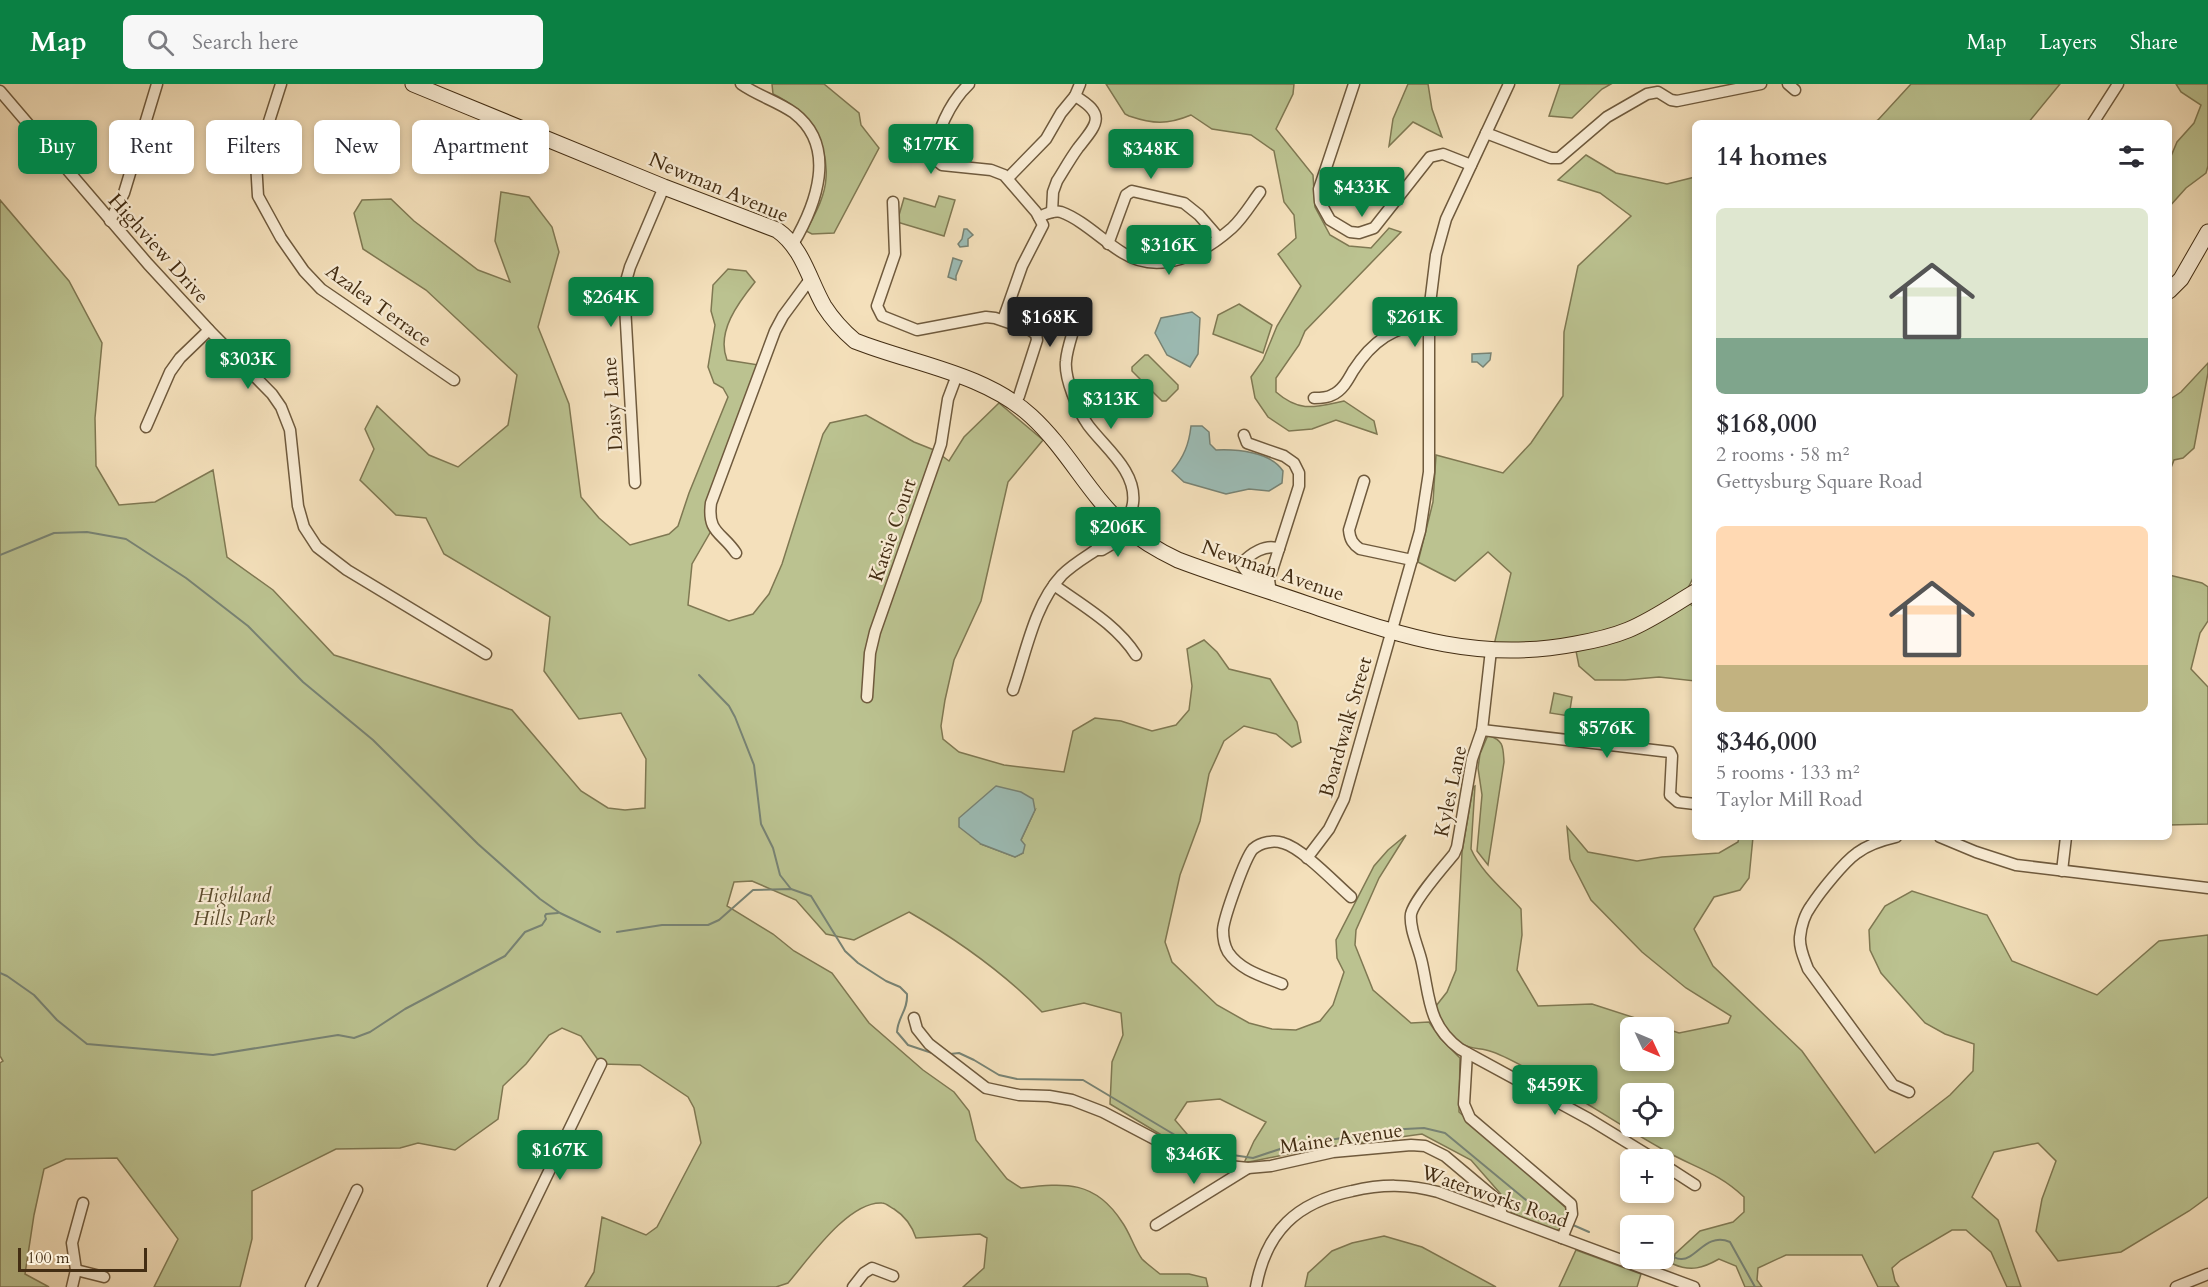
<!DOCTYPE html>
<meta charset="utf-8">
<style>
:root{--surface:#fff;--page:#f7f7f7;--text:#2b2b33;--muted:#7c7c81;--accent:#0b8043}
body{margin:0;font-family:Cardo,serif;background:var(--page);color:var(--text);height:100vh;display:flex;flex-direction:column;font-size:22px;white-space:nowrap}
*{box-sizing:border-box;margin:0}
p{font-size:20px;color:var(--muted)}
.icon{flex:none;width:33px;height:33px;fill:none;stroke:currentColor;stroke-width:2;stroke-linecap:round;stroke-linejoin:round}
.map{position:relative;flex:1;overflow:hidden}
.drawer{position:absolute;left:1692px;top:36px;width:480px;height:720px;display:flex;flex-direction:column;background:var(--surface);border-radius:9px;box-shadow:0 3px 9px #0003}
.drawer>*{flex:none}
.top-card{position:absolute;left:18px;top:36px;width:570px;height:54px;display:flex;gap:12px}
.needle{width:39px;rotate:134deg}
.buttons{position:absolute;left:1620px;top:933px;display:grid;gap:12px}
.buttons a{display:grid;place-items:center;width:54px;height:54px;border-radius:9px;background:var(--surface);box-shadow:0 3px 9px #0003;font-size:30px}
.scale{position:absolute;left:18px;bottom:15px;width:129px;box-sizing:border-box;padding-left:6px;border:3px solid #432d13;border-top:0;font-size:16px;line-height:21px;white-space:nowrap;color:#432d13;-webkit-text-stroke:4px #f8ebd3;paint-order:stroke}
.price{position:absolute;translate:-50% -51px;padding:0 14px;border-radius:6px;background:var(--accent);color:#fff;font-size:20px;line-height:39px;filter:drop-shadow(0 2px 3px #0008)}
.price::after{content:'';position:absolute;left:50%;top:36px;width:18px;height:14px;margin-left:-9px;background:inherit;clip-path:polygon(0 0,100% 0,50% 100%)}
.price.on{background:#222;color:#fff}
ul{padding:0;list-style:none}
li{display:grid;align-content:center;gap:12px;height:318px;padding:0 24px}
li span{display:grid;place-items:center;height:186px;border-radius:9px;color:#555}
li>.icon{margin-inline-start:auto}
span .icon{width:108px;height:108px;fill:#fffc;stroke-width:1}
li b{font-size:26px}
h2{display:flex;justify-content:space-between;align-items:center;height:72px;padding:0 24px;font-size:26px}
.chip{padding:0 21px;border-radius:9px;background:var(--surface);box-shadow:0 3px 9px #0003;font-size:21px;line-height:54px}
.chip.on{background:var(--accent);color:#fff}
header{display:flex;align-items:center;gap:36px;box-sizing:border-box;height:84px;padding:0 30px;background:var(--accent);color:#fff}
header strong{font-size:28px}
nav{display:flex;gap:33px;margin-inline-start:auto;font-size:21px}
.search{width:420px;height:54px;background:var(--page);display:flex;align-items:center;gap:15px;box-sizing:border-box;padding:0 21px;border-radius:9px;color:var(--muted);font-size:22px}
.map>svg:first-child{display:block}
</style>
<header>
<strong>Map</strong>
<div class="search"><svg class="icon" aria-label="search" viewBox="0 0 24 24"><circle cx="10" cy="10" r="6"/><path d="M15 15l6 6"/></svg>Search here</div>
<nav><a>Map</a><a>Layers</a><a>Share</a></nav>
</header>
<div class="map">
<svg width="2208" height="1203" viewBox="0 0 2208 1203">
<rect width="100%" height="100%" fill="#f4e0bb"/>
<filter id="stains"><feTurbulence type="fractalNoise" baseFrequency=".00333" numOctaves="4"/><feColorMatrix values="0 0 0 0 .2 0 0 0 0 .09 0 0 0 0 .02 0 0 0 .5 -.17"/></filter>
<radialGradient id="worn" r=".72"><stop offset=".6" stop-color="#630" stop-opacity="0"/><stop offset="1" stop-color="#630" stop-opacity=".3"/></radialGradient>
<g fill="#bbc290" stroke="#7f7852" stroke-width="1.5" fill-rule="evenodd">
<path d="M772 0H824L859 29 861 41 879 64 834 149 812 150 806 147C815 130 825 113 826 94 829 58 805 25 773 10Z"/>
<path d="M1106 0H1294L1293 10 1276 45 1313 91 1315 123 1330 151 1349 162 1371 164 1389 144 1401 148 1305 247 1299 261 1276 294V308C1300 329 1315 323 1344 317L1374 337 1377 350 1336 336 1312 345 1289 347 1268 333 1255 314 1251 293 1263 276 1277 242 1301 202 1278 170 1296 154 1294 131 1284 118 1274 67 1251 51 1212 45 1191 31C1167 41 1153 40 1129 32L1125 30Z"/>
<polygon points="1408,0 1428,0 1432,25 1442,53 1413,38 1389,62 1393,35"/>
<polygon points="1560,0 1611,0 1602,5 1572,34 1549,32"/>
<polygon points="1911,0 2060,0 2028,39 1873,39 1878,36"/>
<polygon points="2176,0 2208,0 2208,82 2206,89 2186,104 2169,123 2169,77 2177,58 2194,39 2201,21 2181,8"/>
<path d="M1586 71 1616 89 1667 100 1695 93V490C1692 495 1690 502 1686 506 1682 511 1673 515 1667 519 1615 552 1554 561 1494 561L1511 489 1488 468 1455 497 1418 478 1433 418 1436 371 1503 389 1531 359 1563 312 1564 248 1578 182 1631 132 1600 109 1558 96Z"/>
<path d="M501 108 529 113 552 143 559 168 538 243 569 320 581 413 599 434 630 461 669 450 678 442 689 409 728 313 723 304 714 299 708 283 715 241 711 227 713 201 728 185 746 187 755 198C738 219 716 248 727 276L759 281 706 426V437L711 447 692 480 688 521 729 537 753 530 769 510 782 480 823 350 830 339 866 331 914 358 934 366 949 377 964 353 999 319 1043 356 1008 398 981 517 954 576 945 616 941 642 943 655 959 668 1004 681 1064 688 1073 647 1095 634 1121 637 1152 647 1176 641 1189 626 1192 602 1187 565 1204 556 1217 568 1229 585 1270 595 1297 638 1301 658 1292 663 1276 650 1244 642 1224 657 1209 690 1200 737 1180 791 1165 858 1172 878 1217 921 1249 939 1272 945 1296 946 1320 937 1333 921 1344 888 1337 874 1336 856 1374 782 1388 766 1406 751 1379 794 1356 846 1355 861 1373 906 1411 939 1429 938 1440 954 1460 974 1459 1028 1566 1124 1568 1129 1561 1146H1551L1512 1129 1506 1116 1471 1076 1422 1050 1313 1065 1244 1079 1254 1057 1266 1038 1220 1015 1187 1018 1175 1036 1210 1077 1193 1070 1110 1020 1112 978 1123 951 1121 929 1084 919 1042 928C1003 888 956 855 909 828L854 856 826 850 796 816 752 797 734 798 727 822 773 850 794 867 832 889 869 939 923 986 954 1008 969 1027 976 1056 1007 1095 1021 1104C1065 1099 1095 1096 1122 1138 1130 1149 1134 1164 1142 1175 1147 1180 1154 1185 1160 1190H1189L1206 1194 1208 1203H963L984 1184 987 1154 980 1150 916 1154C912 1142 905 1132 894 1125 890 1123 886 1119 882 1119 848 1117 808 1176 788 1199L776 1203H585L594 1188 602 1133 646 1151 657 1143 701 1059 694 1024 688 1013 640 981 601 980 581 952 562 944 549 951 526 980 503 1002 498 1035 455 1066 418 1059 400 1064 336 1065 252 1107V1155L240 1203H154L178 1155 117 1074 66 1075 44 1085 34 1131 25 1190 49 1203H0V979L3 977 0 972V116L69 197 102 259 95 334 96 382 119 421 155 418 213 386 227 473 273 506 334 571 512 626 581 707 608 724 625 726 645 724 646 675 621 629 579 635 544 587 550 533 444 470 426 434 396 431 360 396 374 365 365 345 377 322 429 371 458 383 508 341 517 291 426 206 363 165 354 129 362 116 391 115 414 137 478 186 510 198 495 157ZM1035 726 1021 756 1023 769 1015 773 981 760Z"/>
<polygon points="939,112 955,116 944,152 897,138 904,114 935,123"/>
<polygon points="1239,220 1272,241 1263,269 1213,250 1218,231"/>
<polygon points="1145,271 1148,271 1178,301 1178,305 1166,317 1162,317 1132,287 1132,283"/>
<polygon points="2208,279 2208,289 2194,364 2183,374 2174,376 2169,389 2169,316 2181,308"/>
<polygon points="2169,491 2202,499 2208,503 2208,537 2200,549 2191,585 2208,603 2208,740 2169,741"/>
<polygon points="1689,519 1695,524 1695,597 1659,593 1625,596 1595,596 1579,582 1576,567"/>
<polygon points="1554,609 1572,613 1569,632 1550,629"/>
<path d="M1488 651C1504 657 1503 662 1504 678L1488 781 1477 767 1482 711 1478 684 1480 670Z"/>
<path d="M1475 702 1471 765C1481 788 1505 807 1521 825L1522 851 1517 886 1538 922 1592 920 1663 943 1630 944V976H1664V944L1679 949 1728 939 1731 932 1686 904 1642 868 1591 816 1570 775 1567 743 1588 768 1637 777 1662 773 1719 769 1738 758 1739 753H1753L1749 794 1740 806 1714 813 1694 845 1713 882 1802 967 1875 1069 1950 1011 1973 987 1974 960 1945 950 1925 939 1881 889 1870 866 1869 846 1885 822 1912 807 1987 831 2012 877 2097 911 2159 857 2208 851V1113L2189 1127 2121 1168 2058 1177 2036 1147 2042 1115 2056 1077 2038 1059 1994 1068 1972 1113 1998 1136 2021 1203H2007L1991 1168 1966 1146H1952L1901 1176 1892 1184 1895 1197 1899 1203H1878L1862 1171H1786L1758 1184 1757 1196 1762 1203H1745L1736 1182 1719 1175C1703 1184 1691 1188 1673 1180L1675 1170 1700 1147 1733 1138 1744 1128V1113C1717 1087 1692 1083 1662 1065 1617 1040 1574 1010 1528 985 1516 979 1500 969 1486 966 1476 964 1470 965 1461 959 1447 949 1441 938 1436 922L1447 908 1456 886 1462 768 1473 703ZM1630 1010H1664V1042H1630Z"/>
<polygon points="1384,1152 1422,1163 1496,1203 1305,1203 1308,1189 1332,1167 1352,1159"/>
<polygon points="1576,1166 1641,1190 1637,1203 1559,1203"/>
</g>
<g fill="#9cbcb5" stroke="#788374" stroke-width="1.5">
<polygon points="964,145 967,145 973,151 968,155 968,162 960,163 958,160 962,155"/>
<polygon points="953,174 962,177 956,192 956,196 948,193"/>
<polygon points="1192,228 1200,234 1198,270 1190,283 1167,271 1155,249 1161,234"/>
<polygon points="1491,269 1490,276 1483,283 1477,278 1472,278 1472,270"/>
<path d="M1191 342H1202L1209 348 1210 360 1216 366C1237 365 1271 368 1283 387L1282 399 1269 407 1249 405 1226 410 1184 398 1172 387C1184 373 1189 360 1191 342Z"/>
<polygon points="996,702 1021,708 1033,715 1035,726 1021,756 1025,761 1023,769 1015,773 981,760 959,743 959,734"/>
</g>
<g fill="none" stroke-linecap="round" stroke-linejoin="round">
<g stroke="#788374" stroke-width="2">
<polyline points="0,471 54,449 87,448 126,455 186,494 248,542 303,598 373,656 478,760 540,815 560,829 600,848"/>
<polyline points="699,591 729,622 735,633 754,681 761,740 773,764 780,791 791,805"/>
<path d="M617 848 662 841H708L719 836 753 806 791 805 811 812 845 867 858 879 886 897 900 903 907 910C908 927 898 932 897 948L908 961 935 970"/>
<polyline points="0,889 7,892 34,911 57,936 87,960 213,971 338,951 354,954 370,948 405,925 505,872 525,848 542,841 546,835 545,832 546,830 558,829"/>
<polyline points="950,970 959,969 974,976 999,991 1017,995 1083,996 1190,1060 1219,1069 1253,1074 1280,1065 1386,1046 1424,1044 1445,1049 1543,1130 1565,1138"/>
<polyline points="1573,1141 1589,1148"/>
<path d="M1671 1172C1674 1173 1677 1175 1681 1175 1696 1176 1706 1148 1730 1158L1755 1203"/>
</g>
<defs>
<g id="street">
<polyline points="281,0 256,78 258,112 281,154 304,187 321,205 454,296"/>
<path d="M741 0C758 12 777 17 794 29 838 63 816 121 793 160"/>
<path d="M969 0C951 17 933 51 936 76L942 81 991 86 1004 91 1036 128 1043 141 1022 182 1003 236"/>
<polyline points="1354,0 1319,105 1320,118 1330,136 1350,148 1359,149 1374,144 1430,73 1443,70 1471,81"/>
<polyline points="1788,0 1795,6"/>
<polyline points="0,7 148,180 209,246 272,310 281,323 290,346 298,422 304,443 317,463 347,486 486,570"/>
<polyline points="1075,12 1080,0"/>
<polyline points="2093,39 2118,0"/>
<polyline points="1486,49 1551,74 1559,74 1607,33 1647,10 1658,8 1671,16 1677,17 1761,0"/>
<path d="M1008 94 1046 55 1061 29 1075 12C1107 31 1097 40 1078 64 1070 75 1064 86 1057 97L1053 108 1052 128"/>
<polyline points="893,118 895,170 877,222 882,232 917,246 986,233 995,234 1030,246 1036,250 1037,256 1019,312 1014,319"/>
<path d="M1039 133C1046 130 1053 126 1061 128 1083 136 1103 157 1123 169 1160 192 1203 170 1232 144 1243 134 1251 120 1260 108"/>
<polyline points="110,137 124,109 157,0"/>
<polyline points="1108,160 1126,111 1132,107 1184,119 1199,131 1219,154"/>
<path d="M1076 237C1073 249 1067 264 1066 277 1064 294 1078 327 1088 341 1105 364 1137 387 1133 419 1131 435 1118 445 1114 459L1102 466H1096"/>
<path d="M1314 314C1319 314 1327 314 1332 311 1342 307 1348 296 1353 287 1372 257 1394 242 1429 239"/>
<polyline points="146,343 170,288 180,274 209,246"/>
<polyline points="1244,351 1247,359 1284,372 1294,379 1299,389 1299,402 1292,424 1269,496 1271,508"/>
<path d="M1364 397 1349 446C1350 456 1353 460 1360 465L1412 476"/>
<polyline points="635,399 624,204 630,183 664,103"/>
<path d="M736 469C722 448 707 449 711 419L775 247 783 232 811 194"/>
<path d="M1269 496 1246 487 1241 480C1250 470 1266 459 1279 465"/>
<path d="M1054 501C1083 522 1116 540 1136 571"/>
<path d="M1491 566 1482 646 1472 675 1457 763 1454 770C1444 782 1414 816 1411 830 1409 845 1419 864 1422 879 1430 915 1428 941 1460 965L1589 1035 1656 1076"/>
<path d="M1013 606C1026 569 1034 521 1062 491 1072 481 1084 474 1096 466 1098 457 1107 451 1116 451"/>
<polyline points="867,613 870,569 875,548 941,360 948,315 957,291"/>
<polyline points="1482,646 1670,668 1672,672 1670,711 1678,718 1695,720"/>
<path d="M1896 753C1883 756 1869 760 1857 769 1844 778 1820 808 1811 822 1805 830 1801 843 1800 853 1799 864 1804 874 1808 885L1893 1001 1909 1008"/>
<polyline points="1940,753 1976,768 2016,781 2208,804"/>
<polyline points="1307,774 1329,745 1344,715 1420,447 1429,388 1429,228 1436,171 1446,135 1509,0"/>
<polyline points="2062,787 2066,753"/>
<path d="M1282 900C1262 892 1240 886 1228 868 1224 861 1223 854 1223 846 1224 833 1245 774 1253 765 1261 758 1274 756 1283 759 1302 764 1335 799 1351 813"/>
<polyline points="914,934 917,945 929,960 986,1004 1019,1011 1049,1012 1072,1016 1103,1028 1200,1079 1248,1084 1271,1082 1333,1068 1411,1061 1425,1062 1445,1072 1495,1114 1499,1120 1502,1131"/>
<polyline points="1467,969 1464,1020 1470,1034 1571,1120 1572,1130 1562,1154"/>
<polyline points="1664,1081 1695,1101"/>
<polyline points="1156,1141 1248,1084"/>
<polyline points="76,1186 104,1193"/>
<polyline points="72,1203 76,1186 72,1159 83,1119"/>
<polyline points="311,1203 357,1106"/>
<polyline points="493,1203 601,980"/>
<polyline points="853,1203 864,1189 872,1184 893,1192"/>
<path d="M1256 1203C1266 1147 1297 1118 1352 1107 1382 1100 1408 1100 1438 1108L1694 1203"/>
<polyline points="2176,1203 2208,1190"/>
</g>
<g id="secondary">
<path d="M413 0 664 103 777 146C803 164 809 196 824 222 833 236 842 246 855 257 913 280 984 289 1031 332 1067 365 1088 409 1123 441 1139 455 1159 467 1178 476 1220 492 1264 505 1307 520 1400 551 1476 579 1575 560 1592 557 1611 553 1628 546 1652 536 1673 521 1695 508"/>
<polyline points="2169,207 2181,195 2208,148"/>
</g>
</defs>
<use href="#street" stroke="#6f5a3d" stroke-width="13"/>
<use href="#secondary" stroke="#432d13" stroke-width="17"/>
<use href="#street" stroke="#f8ebd3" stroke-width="10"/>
<use href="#secondary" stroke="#f8ebd3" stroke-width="15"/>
</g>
<g text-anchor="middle" stroke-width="4.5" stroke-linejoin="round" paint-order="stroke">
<g font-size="20" fill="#432d13" stroke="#f8ebd3">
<text transform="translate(719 103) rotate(23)" y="7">Newman Avenue</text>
<text transform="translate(159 164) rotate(48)" y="7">Highview Drive</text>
<text transform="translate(379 221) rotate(36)" y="7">Azalea Terrace</text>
<text transform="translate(612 320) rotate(-94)" y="7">Daisy Lane</text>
<text transform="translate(892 446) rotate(-71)" y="7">Katsie Court</text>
<text transform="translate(1273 486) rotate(19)" y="7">Newman Avenue</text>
<text transform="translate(1345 643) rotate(-74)" y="7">Boardwalk Street</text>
<text transform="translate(1450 707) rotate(-78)" y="7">Kyles Lane</text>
<text transform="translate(1341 1054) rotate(-8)" y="7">Maine Avenue</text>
<text transform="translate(1495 1112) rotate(19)" y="7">Waterworks Road</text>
</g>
<g font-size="20" font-style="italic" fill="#5b4b2c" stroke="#f8ebd3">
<text x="234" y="818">Highland<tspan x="234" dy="23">Hills Park</tspan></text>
</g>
</g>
<rect width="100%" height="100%" filter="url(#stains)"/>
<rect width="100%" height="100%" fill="url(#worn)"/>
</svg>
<div class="buttons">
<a><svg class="needle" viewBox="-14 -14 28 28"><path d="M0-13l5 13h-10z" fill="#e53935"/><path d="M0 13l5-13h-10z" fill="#7c7c81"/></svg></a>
<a><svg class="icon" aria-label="locate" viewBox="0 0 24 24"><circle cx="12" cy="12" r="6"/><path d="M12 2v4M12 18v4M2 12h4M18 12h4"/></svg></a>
<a>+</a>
<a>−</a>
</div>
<div class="scale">100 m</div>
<b class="price" style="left:931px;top:91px">$177K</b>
<b class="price" style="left:1151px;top:96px">$348K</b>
<b class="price" style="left:1362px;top:134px">$433K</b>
<b class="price" style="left:1169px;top:192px">$316K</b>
<b class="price" style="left:611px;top:244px">$264K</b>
<b class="price on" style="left:1050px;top:264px">$168K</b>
<b class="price" style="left:1415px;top:264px">$261K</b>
<b class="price" style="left:248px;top:306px">$303K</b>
<b class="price" style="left:1111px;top:346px">$313K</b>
<b class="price" style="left:1118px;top:474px">$206K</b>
<b class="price" style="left:1607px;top:675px">$576K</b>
<b class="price" style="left:1555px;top:1032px">$459K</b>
<b class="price" style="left:560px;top:1097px">$167K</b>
<b class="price" style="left:1194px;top:1101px">$346K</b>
<div class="top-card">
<a class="chip on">Buy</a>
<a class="chip">Rent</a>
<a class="chip">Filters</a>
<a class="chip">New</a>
<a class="chip">Apartment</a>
</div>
<section class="drawer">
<h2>14 homes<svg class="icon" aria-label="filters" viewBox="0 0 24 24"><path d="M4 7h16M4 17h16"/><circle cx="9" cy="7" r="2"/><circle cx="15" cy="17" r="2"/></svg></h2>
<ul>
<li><span style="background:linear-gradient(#dfe7d0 70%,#7fa58c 0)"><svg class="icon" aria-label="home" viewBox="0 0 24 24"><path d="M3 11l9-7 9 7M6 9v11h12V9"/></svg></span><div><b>$168,000</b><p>2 rooms · 58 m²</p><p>Gettysburg Square Road</p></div></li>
<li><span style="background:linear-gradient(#ffd9b3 75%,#c2b280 0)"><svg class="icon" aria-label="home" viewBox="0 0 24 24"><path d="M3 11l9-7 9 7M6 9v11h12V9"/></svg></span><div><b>$346,000</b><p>5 rooms · 133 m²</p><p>Taylor Mill Road</p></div></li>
</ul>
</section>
</div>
